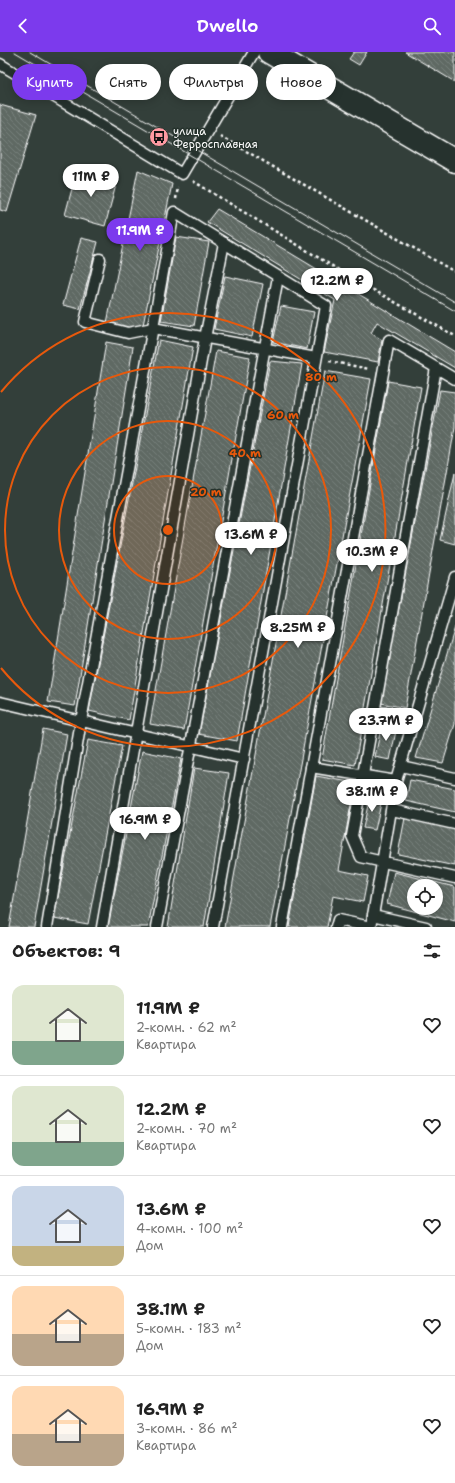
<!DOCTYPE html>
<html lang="ru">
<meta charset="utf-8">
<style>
:root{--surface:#fff;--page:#f2f2f2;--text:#222;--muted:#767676;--line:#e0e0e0;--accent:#7c3aed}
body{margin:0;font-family:"Shantell Sans",sans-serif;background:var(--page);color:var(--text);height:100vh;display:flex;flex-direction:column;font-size:15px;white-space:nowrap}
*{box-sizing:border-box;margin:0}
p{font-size:13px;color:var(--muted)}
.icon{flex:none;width:22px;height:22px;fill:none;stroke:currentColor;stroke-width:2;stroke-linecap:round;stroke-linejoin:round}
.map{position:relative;height:875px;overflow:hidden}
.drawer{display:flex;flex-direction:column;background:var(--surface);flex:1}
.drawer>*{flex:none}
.banner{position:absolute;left:12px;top:12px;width:431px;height:36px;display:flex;gap:8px}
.buttons{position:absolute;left:407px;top:827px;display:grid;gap:8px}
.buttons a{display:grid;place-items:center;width:36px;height:36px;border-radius:50%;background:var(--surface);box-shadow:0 2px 10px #0003;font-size:20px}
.price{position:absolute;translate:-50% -34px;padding:0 9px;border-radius:14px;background:#fff;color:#222;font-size:13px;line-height:26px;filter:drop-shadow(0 1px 2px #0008)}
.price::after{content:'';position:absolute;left:50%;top:24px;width:12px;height:9px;margin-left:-6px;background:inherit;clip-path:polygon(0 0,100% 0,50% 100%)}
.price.on{background:var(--accent);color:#fff}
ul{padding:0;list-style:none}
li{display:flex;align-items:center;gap:12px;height:100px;padding:0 12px}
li+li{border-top:1px solid var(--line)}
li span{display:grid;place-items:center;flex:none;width:112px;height:80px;border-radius:12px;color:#555}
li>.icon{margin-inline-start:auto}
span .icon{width:48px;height:48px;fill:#fffc;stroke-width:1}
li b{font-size:17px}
h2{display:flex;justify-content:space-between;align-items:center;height:48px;padding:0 12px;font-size:17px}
.tag{padding:0 14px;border-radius:18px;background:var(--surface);box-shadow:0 2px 10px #0003;font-size:14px;line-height:36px}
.tag.on{background:var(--accent);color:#fff}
header{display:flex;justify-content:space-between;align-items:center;height:52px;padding:0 12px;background:var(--accent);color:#fff;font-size:18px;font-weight:600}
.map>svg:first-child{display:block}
</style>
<header><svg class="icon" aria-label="back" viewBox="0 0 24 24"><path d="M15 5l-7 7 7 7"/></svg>Dwello<svg class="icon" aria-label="search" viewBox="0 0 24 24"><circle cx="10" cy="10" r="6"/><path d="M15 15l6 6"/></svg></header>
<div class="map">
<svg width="455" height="875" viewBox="0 0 455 875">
<defs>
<pattern id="building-back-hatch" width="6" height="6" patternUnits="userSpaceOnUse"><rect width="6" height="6" fill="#5f6964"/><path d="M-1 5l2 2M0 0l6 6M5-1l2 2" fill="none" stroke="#77807b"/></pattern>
</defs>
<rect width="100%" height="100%" fill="#333f3a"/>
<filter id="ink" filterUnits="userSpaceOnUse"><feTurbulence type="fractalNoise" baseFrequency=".025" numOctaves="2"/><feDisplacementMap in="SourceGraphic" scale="8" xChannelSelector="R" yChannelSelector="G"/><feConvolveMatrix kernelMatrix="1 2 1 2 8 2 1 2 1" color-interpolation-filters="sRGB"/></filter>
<g filter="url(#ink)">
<g fill="url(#building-back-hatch)" stroke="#fff" fill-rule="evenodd">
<polygon points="354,0 367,0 359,13 349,7"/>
<polygon points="405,0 455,0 455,30"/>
<polygon points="0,53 36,63 7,160 0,158"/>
<polygon points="77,118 117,129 105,174 65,163"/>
<polygon points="138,118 172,132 142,278 107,271"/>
<polygon points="217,157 455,300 455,316 377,270 371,281 382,288 378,310 324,300 335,248 207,170"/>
<polygon points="176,185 209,190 194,274 161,269"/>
<polygon points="81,186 98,190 80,257 63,253"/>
<polygon points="225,224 263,232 252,285 214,277"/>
<polygon points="281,254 314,260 307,297 273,290"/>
<polygon points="159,288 193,295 129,668 89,659"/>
<polygon points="106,290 133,295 75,654 48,650"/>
<polygon points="216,299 250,305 184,678 150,672"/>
<polygon points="270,309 302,312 237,689 199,682"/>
<polygon points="325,319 371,327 270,875 225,875"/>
<polygon points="388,329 421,335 355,713 322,707"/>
<polygon points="440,338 455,340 455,375 405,656 381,651"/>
<polygon points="455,421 455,492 440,488"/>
<polygon points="455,575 455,672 443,711 416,706"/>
<polygon points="382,671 397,674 390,708 375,705"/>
<polygon points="43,677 67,682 34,875 9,875"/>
<polygon points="88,688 122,694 88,872 54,866"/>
<polygon points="142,699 181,707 148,875 108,875"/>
<polygon points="194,716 229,721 204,875 168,875"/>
<polygon points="316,724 355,731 339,818 368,824 363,850 333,844 327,875 289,875"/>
<polygon points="410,728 455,737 455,760 406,749"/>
<polygon points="370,744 382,747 375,778 363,776"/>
<polygon points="405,766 455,777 455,814 398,802"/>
<path d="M394 820 455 835V870L387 852ZM414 834H436V856H414Z"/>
</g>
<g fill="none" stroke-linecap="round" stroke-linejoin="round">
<defs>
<g id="lane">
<polyline points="0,12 182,122 254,0"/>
<polyline points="100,207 85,270 128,281 153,276 316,306"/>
<polyline points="436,316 352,784 361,805 455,826"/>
<polyline points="0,650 244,707"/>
<polyline points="374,659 415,666"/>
<polyline points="401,714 455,726"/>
<polyline points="311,715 396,729"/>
<polyline points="392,758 455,772"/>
<polyline points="373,863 426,875"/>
<polyline points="47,875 81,669 174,160 326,254 213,875"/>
<polyline points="102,875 205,286 224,191"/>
<polyline points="157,875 278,225"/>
<polyline points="282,875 389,288 455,327"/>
<polyline points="336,875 338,868 371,875"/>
<polyline points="371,875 396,729 455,525"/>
</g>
<polyline id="secondary" points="269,0 455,109"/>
</defs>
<use href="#lane" stroke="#fff" stroke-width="13"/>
<use href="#secondary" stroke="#fff" stroke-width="25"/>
<g stroke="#fff" stroke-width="2.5" stroke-dasharray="3 3" stroke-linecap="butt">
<polyline points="220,84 455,220"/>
<polyline points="193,129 347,223 455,284"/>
<polyline points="176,147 178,135"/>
<polyline points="329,309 369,317"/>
</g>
<use href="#lane" stroke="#26332d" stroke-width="10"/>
<use href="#secondary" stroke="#26332d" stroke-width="22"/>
<g stroke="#fff" stroke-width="1">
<polyline points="15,0 455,259"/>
<polyline points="30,0 455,250"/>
</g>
</g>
</g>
<circle cx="168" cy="478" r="54" fill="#e8590c" fill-opacity=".12"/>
<g fill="none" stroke="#e8590c" stroke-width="2">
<circle cx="168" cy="478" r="54"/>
<circle cx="168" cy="478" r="109"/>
<circle cx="168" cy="478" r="163"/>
<path d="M1 340A217 217 0 1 1 1 616"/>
</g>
<defs>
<symbol id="bus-disc" viewBox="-11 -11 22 22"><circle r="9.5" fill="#ff9aa2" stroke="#26332d"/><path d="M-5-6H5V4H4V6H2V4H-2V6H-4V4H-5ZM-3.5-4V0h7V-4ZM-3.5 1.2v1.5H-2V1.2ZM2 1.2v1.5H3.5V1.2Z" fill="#111"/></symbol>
</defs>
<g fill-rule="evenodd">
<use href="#bus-disc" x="148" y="74" width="22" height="22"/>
</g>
<g text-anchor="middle" stroke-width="3" stroke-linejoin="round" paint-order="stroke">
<g font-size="11" fill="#fff" stroke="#26332d" text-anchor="start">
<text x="173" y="83">улица<tspan x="173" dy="13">Ферросплавная</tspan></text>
</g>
</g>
<circle cx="168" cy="478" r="6" fill="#e8590c" stroke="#26332d" stroke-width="2"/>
<g font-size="12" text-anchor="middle" font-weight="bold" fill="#e8590c" stroke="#26332d" stroke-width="3" stroke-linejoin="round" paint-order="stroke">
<text x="321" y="329">80 m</text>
<text x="283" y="367">60 m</text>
<text x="245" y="405">40 m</text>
<text x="206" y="444">20 m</text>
</g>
</svg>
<div class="buttons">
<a><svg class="icon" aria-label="locate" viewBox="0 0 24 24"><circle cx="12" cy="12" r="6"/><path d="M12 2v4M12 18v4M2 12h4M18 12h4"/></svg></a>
</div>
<b class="price" style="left:91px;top:146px">11M ₽</b>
<b class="price on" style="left:140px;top:200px">11.9M ₽</b>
<b class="price" style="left:337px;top:250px">12.2M ₽</b>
<b class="price" style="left:251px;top:504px">13.6M ₽</b>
<b class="price" style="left:372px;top:521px">10.3M ₽</b>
<b class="price" style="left:298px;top:597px">8.25M ₽</b>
<b class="price" style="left:386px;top:690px">23.7M ₽</b>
<b class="price" style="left:372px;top:761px">38.1M ₽</b>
<b class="price" style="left:145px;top:789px">16.9M ₽</b>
<div class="banner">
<a class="tag on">Купить</a>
<a class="tag">Снять</a>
<a class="tag">Фильтры</a>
<a class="tag">Новое</a>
</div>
</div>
<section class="drawer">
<h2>Объектов: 9<svg class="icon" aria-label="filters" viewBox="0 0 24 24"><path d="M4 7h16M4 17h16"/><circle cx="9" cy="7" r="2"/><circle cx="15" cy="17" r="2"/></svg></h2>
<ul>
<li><span style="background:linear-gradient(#dfe7d0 70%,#7fa58c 0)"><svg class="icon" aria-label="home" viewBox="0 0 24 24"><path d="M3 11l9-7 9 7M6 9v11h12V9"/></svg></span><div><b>11.9M ₽</b><p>2-комн. · 62 m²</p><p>Квартира</p></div><svg class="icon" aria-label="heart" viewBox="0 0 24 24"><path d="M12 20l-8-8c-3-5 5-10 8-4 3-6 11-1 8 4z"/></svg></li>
<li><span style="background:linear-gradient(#dfe7d0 70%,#7fa58c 0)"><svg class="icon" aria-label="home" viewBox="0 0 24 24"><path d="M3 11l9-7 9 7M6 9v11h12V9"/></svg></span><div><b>12.2M ₽</b><p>2-комн. · 70 m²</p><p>Квартира</p></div><svg class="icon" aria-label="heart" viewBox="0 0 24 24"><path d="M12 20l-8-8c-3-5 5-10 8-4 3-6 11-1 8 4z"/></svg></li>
<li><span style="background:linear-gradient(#c9d6e8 75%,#c2b280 0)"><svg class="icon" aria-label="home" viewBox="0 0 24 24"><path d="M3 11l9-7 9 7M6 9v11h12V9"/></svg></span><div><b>13.6M ₽</b><p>4-комн. · 100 m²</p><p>Дом</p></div><svg class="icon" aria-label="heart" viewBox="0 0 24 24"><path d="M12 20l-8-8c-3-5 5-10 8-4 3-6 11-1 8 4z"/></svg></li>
<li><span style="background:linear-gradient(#ffd9b3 60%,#b9a48a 0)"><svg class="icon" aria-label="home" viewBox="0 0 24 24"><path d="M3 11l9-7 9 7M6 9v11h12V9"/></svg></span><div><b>38.1M ₽</b><p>5-комн. · 183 m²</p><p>Дом</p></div><svg class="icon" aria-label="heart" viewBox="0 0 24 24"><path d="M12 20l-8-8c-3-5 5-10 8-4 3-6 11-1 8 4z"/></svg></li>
<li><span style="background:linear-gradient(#ffd9b3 60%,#b9a48a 0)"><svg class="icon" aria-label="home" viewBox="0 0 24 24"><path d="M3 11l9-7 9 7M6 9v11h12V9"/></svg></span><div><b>16.9M ₽</b><p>3-комн. · 86 m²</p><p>Квартира</p></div><svg class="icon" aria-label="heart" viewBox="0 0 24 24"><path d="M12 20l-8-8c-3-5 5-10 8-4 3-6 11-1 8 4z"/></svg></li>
</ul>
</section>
